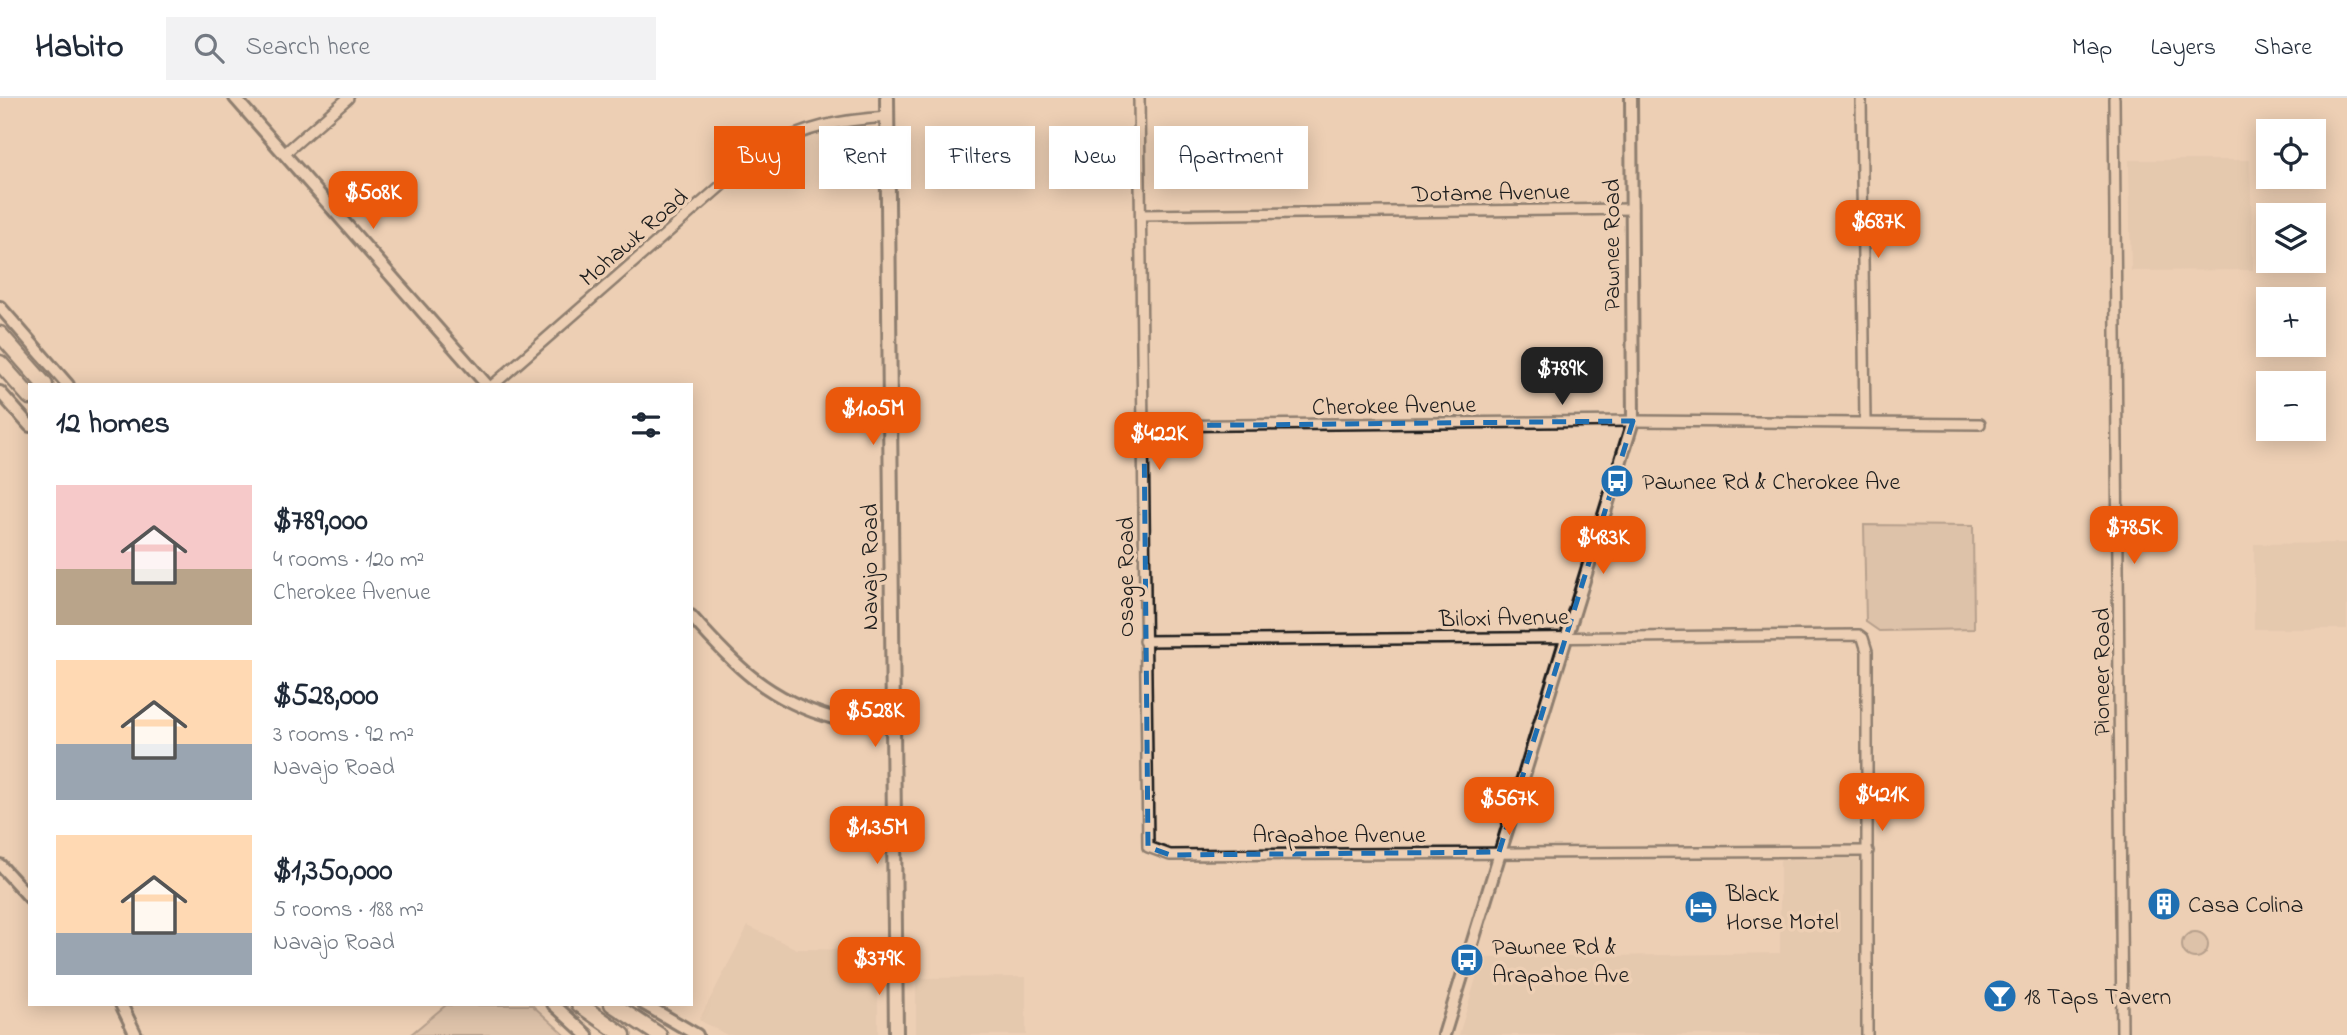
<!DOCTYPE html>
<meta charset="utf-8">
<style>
:root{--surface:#fff;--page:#f2f2f3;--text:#1f2937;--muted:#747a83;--line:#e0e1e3;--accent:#ea580c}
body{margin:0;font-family:"Indie Flower",sans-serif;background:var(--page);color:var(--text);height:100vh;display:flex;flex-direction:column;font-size:26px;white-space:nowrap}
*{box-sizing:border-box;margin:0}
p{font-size:23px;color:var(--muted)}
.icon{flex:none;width:38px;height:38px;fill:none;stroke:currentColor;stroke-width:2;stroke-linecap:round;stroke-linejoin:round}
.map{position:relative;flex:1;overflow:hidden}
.side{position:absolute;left:28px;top:285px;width:665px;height:623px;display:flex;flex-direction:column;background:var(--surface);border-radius:0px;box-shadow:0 4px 18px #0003}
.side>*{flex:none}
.guide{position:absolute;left:714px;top:28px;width:665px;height:63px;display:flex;gap:14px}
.tools{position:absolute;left:2256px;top:21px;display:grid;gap:14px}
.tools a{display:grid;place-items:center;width:70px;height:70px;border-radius:0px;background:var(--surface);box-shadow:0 4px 18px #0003;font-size:35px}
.price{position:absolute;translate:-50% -60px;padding:0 16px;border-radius:14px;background:var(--accent);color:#fff;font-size:23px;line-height:46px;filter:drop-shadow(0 2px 4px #0008)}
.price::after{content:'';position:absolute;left:50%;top:42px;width:21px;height:16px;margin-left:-10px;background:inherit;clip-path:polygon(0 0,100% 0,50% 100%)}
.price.on{background:#222;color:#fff}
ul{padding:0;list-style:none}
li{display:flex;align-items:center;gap:21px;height:175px;padding:0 28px}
li span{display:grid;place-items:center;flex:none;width:196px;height:140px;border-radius:0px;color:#555}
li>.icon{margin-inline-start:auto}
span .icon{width:84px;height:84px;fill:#fffc;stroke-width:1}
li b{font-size:30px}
h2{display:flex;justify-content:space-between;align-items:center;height:84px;padding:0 28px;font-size:30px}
.tag{padding:0 24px;border-radius:0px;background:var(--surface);box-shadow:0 4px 18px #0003;font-size:24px;line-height:63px}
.tag.on{background:var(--accent);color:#fff}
header{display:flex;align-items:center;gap:42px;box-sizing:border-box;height:98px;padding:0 35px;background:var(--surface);border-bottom:2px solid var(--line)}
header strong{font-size:33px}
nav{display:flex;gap:38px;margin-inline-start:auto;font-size:24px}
.search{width:490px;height:63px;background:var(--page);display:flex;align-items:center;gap:18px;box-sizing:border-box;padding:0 24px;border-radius:0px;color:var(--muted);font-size:26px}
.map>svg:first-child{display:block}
</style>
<header>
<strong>Habito</strong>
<div class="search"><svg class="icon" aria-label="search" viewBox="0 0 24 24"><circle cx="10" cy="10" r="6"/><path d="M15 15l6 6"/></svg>Search here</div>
<nav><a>Map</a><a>Layers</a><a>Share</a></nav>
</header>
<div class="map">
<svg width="2347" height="937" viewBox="0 0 2347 937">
<rect width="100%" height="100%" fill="#edcfb4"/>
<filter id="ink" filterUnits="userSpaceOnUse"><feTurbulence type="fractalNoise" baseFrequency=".0143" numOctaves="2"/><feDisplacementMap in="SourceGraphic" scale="14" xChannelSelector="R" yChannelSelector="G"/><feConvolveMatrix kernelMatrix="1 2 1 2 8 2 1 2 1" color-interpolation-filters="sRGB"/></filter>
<g filter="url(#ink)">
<g fill="#dcc0a7">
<polygon points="2129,62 2250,62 2253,172 2131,173"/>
<polygon points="2347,445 2347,531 2254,531 2254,446"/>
<polygon points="1861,761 1862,937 1459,937 1482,860 1780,855 1780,762"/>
<polygon points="748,828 797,851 872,852 878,876 878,937 727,937 699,922"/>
<polygon points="1026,879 1026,937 916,937 916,880"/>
</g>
<g fill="#cbb19b" stroke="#74665c" stroke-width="2">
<polygon points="1864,427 1973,428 1974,531 1879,533 1866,524"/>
<circle cx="2195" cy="847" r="13"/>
<polygon points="446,907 532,907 565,937 410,937"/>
</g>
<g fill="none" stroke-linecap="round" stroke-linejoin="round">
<defs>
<g id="minor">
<polyline points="1139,0 1148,749 1170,757 1868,753"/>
<polyline points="1861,0 1865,323"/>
<polyline points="2114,0 2122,937"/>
<polyline points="285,55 348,0"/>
<polyline points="1141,117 1632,111"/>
<path d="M493 287 762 52C805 29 839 22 888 19"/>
<polyline points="1144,328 1633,323 1980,326"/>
<polyline points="1144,543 1859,537 1863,540 1867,553 1867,937"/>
</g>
<g id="tertiary">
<polyline points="235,0 487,287"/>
<polyline points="0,209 68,287"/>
<polyline points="0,294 30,328"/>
<path d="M691 518C734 567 768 602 833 620 851 625 872 625 891 627"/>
<polyline points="0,767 30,800"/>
<polyline points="121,906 136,937"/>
<polyline points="553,906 587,937"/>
<polyline points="644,906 697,937"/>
<polyline points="1444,937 1633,323 1631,0"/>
</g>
<polyline id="secondary" points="887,0 896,937"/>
<g id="primary">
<polyline points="0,236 45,287"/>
<polyline points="0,265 30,299"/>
<polyline points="579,906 623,937"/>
<polyline points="612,906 659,937"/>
</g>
</defs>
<use href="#minor" stroke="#1c1c1c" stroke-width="14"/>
<use href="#tertiary" stroke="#1c1c1c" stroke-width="16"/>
<use href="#secondary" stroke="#1c1c1c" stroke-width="18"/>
<use href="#primary" stroke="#1c1c1c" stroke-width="19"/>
<use href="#minor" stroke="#edcfb4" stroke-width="9"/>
<use href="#tertiary" stroke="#edcfb4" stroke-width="10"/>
<use href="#secondary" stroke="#edcfb4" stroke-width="12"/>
<use href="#primary" stroke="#edcfb4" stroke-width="14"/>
</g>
</g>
<path d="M0 0H2347V937H0ZM1633 323 1499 754 1170 757 1148 749 1144 328Z" fill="#edcfb4" fill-opacity=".55" fill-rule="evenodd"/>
<path fill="none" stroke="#1f6fb2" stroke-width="5" stroke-dasharray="14 9" stroke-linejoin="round" d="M1633 323 1499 754 1170 757 1148 749 1144 328Z"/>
<defs>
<symbol id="bus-disc" viewBox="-11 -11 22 22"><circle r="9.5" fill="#1f6fb2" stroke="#edcfb4"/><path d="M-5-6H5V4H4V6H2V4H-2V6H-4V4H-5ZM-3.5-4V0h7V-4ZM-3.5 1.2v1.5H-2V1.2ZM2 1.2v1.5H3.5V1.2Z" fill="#fff"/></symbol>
<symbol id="building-disc" viewBox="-11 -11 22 22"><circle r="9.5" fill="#1f6fb2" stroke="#edcfb4"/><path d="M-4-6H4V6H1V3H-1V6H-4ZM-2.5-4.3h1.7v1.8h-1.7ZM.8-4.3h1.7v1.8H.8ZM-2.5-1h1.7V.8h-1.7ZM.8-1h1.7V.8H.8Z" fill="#fff"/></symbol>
<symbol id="hotel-disc" viewBox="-11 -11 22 22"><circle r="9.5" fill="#1f6fb2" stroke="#edcfb4"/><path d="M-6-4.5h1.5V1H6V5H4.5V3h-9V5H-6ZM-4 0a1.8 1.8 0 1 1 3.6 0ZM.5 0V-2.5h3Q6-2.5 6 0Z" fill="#fff"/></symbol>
<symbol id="bar-disc" viewBox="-11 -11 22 22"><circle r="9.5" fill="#1f6fb2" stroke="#edcfb4"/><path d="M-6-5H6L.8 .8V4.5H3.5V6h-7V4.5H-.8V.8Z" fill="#fff"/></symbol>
</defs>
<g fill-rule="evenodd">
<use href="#bus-disc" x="1598" y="364" width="38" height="38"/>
<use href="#building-disc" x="2145" y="787" width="38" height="38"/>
<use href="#hotel-disc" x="1682" y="790" width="38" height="38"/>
<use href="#bus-disc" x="1448" y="843" width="38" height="38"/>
<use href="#bar-disc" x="1981" y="879" width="38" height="38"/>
</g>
<g text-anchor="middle" stroke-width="7" stroke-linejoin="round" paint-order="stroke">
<g font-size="24" fill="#1c1c1c" stroke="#edcfb4">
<text transform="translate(1491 94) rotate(-1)" y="8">Dotame Avenue</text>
<text transform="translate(633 139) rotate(-41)" y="8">Mohawk Road</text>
<text transform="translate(1611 147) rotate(-90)" y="8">Pawnee Road</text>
<text transform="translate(1394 307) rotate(-1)" y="8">Cherokee Avenue</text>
<text transform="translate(869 469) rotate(-90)" y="8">Navajo Road</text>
<text transform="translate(1125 479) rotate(-90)" y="8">Osage Road</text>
<text transform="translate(1504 519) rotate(-1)" y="8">Biloxi Avenue</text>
<text transform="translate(2101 574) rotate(-90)" y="8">Pioneer Road</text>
<text x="1339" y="744">Arapahoe Avenue</text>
</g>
<g font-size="24" fill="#1c1c1c" stroke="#edcfb4" text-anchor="start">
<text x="1642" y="391">Pawnee Rd &amp; Cherokee Ave</text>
<text x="1726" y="803">Black<tspan x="1726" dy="28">Horse Motel</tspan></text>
<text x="2188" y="814">Casa Colina</text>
<text x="1492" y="856">Pawnee Rd &amp;<tspan x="1492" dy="28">Arapahoe Ave</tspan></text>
<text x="2024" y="906">18 Taps Tavern</text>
</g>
</g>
</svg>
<div class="tools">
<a><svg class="icon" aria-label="locate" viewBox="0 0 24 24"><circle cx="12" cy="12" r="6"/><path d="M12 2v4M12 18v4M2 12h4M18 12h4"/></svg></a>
<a><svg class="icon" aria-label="layers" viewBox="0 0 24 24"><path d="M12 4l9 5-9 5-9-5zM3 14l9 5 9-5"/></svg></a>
<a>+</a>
<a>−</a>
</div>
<b class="price" style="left:373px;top:133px">$508K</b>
<b class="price" style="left:1878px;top:162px">$687K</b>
<b class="price on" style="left:1562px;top:309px">$789K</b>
<b class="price" style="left:873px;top:349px">$1.05M</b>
<b class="price" style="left:1159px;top:374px">$422K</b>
<b class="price" style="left:2134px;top:468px">$785K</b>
<b class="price" style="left:1603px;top:478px">$483K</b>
<b class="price" style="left:875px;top:651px">$528K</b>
<b class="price" style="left:1882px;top:735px">$421K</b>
<b class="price" style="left:1509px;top:739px">$567K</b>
<b class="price" style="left:877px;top:768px">$1.35M</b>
<b class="price" style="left:879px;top:899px">$379K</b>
<div class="guide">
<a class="tag on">Buy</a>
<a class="tag">Rent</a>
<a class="tag">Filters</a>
<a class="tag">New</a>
<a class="tag">Apartment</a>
</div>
<section class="side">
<h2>12 homes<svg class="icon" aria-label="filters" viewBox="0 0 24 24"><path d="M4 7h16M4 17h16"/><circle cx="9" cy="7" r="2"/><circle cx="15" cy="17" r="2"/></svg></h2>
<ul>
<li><span style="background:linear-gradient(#f6c9c9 60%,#b9a48a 0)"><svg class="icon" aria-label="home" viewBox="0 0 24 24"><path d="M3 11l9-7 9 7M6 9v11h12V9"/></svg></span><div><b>$789,000</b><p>4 rooms · 120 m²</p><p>Cherokee Avenue</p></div></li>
<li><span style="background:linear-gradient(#ffd9b3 60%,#9aa5b1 0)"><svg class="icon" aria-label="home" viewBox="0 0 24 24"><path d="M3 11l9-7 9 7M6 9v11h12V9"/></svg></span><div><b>$528,000</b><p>3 rooms · 92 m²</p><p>Navajo Road</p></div></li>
<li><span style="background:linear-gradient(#ffd9b3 70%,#9aa5b1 0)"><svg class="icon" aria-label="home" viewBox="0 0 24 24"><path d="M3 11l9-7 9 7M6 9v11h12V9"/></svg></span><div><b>$1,350,000</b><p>5 rooms · 188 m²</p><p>Navajo Road</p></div></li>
</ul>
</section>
</div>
